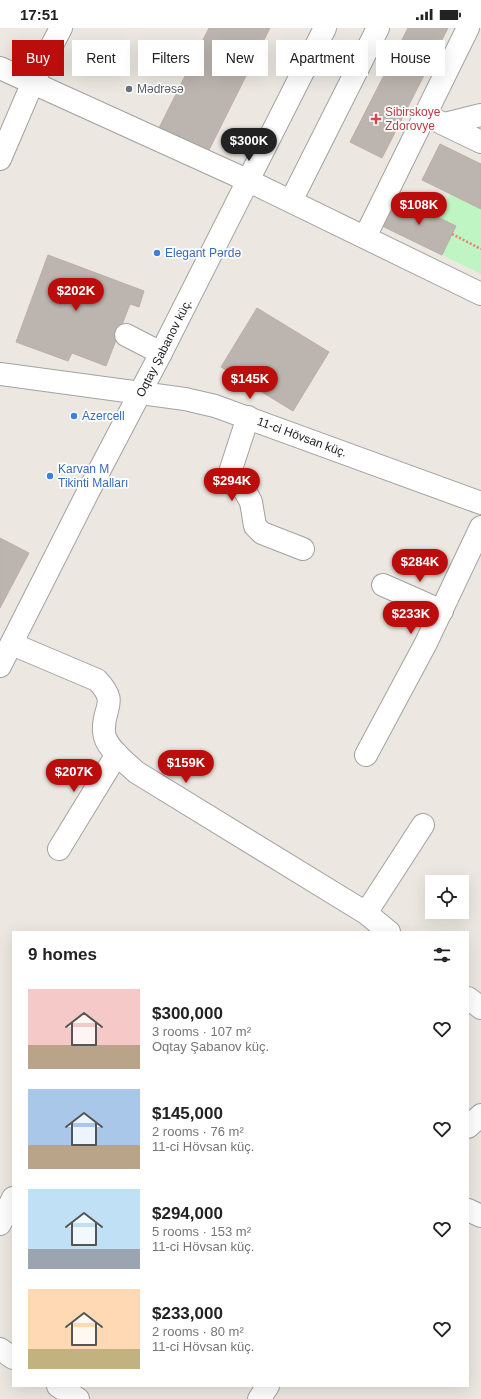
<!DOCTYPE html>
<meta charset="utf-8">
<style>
:root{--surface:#fff;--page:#f6f6f6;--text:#222;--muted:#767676;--accent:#ba0d0c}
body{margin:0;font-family:Arial,sans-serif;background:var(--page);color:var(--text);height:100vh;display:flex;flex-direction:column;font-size:15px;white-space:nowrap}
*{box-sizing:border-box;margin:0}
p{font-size:13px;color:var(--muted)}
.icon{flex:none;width:22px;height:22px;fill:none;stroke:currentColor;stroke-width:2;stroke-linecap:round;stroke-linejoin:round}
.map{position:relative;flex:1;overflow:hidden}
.panel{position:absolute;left:12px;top:903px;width:457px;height:456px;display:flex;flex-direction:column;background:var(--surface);border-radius:0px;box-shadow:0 4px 16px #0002}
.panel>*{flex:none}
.top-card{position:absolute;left:12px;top:12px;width:457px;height:36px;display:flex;gap:8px}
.fabs{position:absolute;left:425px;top:847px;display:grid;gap:8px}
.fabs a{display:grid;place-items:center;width:44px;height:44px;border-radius:0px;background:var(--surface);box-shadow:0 4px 16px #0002;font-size:20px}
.price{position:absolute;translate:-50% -34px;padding:0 9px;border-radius:14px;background:var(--accent);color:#fff;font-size:13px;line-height:26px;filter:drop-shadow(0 1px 2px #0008)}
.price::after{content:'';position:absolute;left:50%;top:24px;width:12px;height:9px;margin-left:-6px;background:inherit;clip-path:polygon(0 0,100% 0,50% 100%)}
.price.on{background:#222;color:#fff}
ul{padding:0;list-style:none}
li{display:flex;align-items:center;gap:12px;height:100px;padding:0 16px}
li span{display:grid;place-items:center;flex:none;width:112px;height:80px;border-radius:0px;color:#555}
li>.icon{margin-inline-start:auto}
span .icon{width:48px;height:48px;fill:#fffc;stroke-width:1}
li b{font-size:17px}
h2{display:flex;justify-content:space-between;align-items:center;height:48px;padding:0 16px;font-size:17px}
.tag{padding:0 14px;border-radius:0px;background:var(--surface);box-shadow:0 4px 16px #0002;font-size:14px;line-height:36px}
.tag.on{background:var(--accent);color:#fff}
.status{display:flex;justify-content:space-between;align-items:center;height:28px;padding:0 20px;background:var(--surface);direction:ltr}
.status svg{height:11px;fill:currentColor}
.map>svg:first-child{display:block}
</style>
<div class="status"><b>17:51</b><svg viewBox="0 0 49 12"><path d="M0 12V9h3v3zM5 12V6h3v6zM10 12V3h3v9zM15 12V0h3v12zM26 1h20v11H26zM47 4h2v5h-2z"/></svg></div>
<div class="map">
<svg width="481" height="1371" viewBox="0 0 481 1371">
<rect width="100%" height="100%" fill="#ece8e1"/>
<polygon fill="#bef5c3" points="450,166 481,181 481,246 442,227 456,198 439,190"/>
<g fill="#bcb4ae" stroke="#bcafa4">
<polygon points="209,0 270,0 208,124 159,100"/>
<polygon points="408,0 448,0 382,130 350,114"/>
<polygon points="440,116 481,136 481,181 422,152"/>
<polygon points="397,169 456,198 442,227 382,198"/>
<polygon points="48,227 144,263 139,279 130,276 106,338 72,325 68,333 16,314"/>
<polygon points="257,280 329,324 293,383 221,339"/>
<polygon points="0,510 29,525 0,580"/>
</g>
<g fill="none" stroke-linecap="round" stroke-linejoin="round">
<defs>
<g id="minor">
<polyline points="0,40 249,153 481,266"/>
<polyline points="425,87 481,114"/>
<polyline points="445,96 481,87"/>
<polyline points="0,131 33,54 61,0"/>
<polyline points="291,173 378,0"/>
<polyline points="365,209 468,0"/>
<polyline points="126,307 161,325"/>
<polyline points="0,346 185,371 215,378 481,475"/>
<polyline points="248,389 231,441 233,450 245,463 251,474 255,498 262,505 303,521"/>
<polyline points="383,557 442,583"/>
<path d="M12 616 97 652C120 676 102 679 104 704 105 720 126 734 136 744L366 885 389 904"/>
<polyline points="0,638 88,464 161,325 325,0"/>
<polyline points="366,727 426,615 481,499"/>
<polyline points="59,821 117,726"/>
<polyline points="366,885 423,797"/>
<polyline points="468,970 481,980"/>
<polyline points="468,1099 481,1087"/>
<polyline points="468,1182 481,1188"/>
<polyline points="0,1196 13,1170"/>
<polyline points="0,1321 13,1330"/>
<polyline points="58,1358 78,1371"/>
<polyline points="259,1371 268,1358"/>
</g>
</defs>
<use href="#minor" stroke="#a2a2a2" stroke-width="24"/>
<polyline stroke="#f17c6d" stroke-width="2.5" stroke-dasharray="2 2" stroke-linecap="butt" points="452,206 481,221"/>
<use href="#minor" stroke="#fff" stroke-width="22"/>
</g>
<circle fill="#6b7280" stroke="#fff" stroke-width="1.5" cx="129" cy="61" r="4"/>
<path fill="#e0444e" stroke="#fff" stroke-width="1.5" d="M374 85h4v4h4v4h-4v4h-4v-4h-4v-4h4z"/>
<g fill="#3f7fe0" stroke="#fff" stroke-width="1.5">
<circle cx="157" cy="225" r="4"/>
<circle cx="74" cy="388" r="4"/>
<circle cx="50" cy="448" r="4"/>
</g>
<g text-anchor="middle" stroke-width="3.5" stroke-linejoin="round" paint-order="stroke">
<g font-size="12" fill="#5b616d" stroke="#fff" text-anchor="start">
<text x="137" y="65">Mədrəsə</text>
</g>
<g font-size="12" fill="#be3a42" stroke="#fff" text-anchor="start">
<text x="385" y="88">Sibirskoye<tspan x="385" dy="14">Zdorovye</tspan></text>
</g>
<g font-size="12" fill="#366cbe" stroke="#fff" text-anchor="start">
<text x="165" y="229">Elegant Pərdə</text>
<text x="82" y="392">Azercell</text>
<text x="58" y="445">Karvan M<tspan x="58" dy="14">Tikinti Malları</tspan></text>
</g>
<g font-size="12" fill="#1b1b1b" stroke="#fff">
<text transform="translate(164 320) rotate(-63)" y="4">Oqtay Şabanov küç.</text>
<text transform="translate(302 409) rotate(20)" y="4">11-ci Hövsan küç.</text>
</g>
</g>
</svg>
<div class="fabs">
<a><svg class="icon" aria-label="locate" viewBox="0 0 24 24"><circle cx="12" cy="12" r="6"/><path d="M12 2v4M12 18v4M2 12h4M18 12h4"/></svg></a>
</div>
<b class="price on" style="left:249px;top:134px">$300K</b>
<b class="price" style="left:419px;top:198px">$108K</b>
<b class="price" style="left:76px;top:284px">$202K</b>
<b class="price" style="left:250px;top:372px">$145K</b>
<b class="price" style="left:232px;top:474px">$294K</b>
<b class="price" style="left:420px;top:555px">$284K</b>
<b class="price" style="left:411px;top:607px">$233K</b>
<b class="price" style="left:186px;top:756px">$159K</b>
<b class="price" style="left:74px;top:765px">$207K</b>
<div class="top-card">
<a class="tag on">Buy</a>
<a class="tag">Rent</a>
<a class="tag">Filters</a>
<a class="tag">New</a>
<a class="tag">Apartment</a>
<a class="tag">House</a>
</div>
<section class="panel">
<h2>9 homes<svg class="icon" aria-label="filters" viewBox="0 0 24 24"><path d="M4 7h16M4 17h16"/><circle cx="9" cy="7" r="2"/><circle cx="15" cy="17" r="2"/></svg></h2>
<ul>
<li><span style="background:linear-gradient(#f6c9c9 70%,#b9a48a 0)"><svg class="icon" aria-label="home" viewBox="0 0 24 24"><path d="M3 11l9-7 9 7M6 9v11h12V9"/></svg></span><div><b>$300,000</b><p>3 rooms · 107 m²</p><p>Oqtay Şabanov küç.</p></div><svg class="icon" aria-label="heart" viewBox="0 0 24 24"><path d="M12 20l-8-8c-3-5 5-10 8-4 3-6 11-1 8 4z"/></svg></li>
<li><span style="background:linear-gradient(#a9c7e8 70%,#b9a48a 0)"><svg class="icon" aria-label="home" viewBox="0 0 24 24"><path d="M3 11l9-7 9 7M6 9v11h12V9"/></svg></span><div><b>$145,000</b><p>2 rooms · 76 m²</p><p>11-ci Hövsan küç.</p></div><svg class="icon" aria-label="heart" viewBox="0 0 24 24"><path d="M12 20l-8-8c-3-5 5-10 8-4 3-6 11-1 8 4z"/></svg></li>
<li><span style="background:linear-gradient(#bfe0f5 75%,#9aa5b1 0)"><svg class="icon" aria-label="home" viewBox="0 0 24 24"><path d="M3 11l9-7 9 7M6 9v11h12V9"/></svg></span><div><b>$294,000</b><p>5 rooms · 153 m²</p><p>11-ci Hövsan küç.</p></div><svg class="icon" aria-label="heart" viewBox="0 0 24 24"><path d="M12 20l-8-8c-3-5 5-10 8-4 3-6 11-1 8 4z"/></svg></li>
<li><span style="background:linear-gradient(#ffd9b3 75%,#c2b280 0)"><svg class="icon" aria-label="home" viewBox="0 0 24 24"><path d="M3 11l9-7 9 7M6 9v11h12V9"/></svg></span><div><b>$233,000</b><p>2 rooms · 80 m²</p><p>11-ci Hövsan küç.</p></div><svg class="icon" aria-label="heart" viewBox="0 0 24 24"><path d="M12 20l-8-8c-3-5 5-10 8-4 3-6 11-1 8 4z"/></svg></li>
</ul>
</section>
</div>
